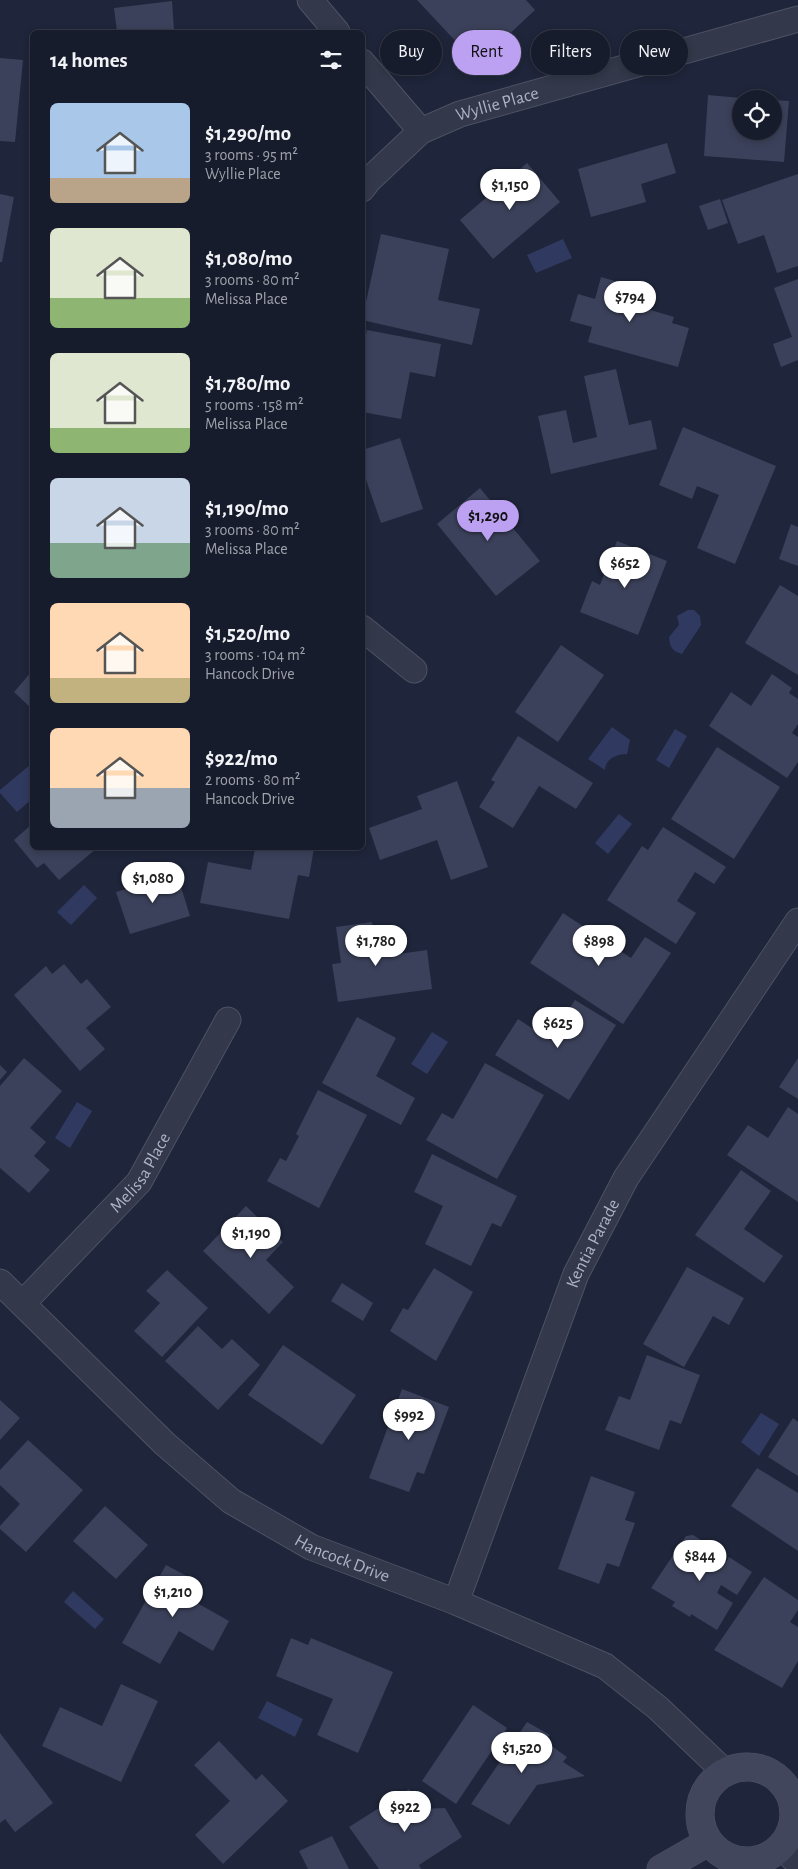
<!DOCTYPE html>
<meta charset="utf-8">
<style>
:root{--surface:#171c2c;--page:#242938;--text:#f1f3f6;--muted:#9ea1a9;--line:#363a48;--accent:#bca0f2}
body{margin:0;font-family:"Alegreya Sans",sans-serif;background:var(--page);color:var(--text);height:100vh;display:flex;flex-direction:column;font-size:19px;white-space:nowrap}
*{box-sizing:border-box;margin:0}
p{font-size:16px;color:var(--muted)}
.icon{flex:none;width:28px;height:28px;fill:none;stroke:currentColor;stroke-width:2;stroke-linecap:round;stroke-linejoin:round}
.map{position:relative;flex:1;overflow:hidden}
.panel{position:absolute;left:30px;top:30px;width:335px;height:820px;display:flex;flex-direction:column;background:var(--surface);border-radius:8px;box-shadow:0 2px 8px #0003,0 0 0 1px var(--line)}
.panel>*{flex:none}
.top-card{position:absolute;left:380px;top:30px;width:342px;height:45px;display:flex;gap:10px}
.fabs{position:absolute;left:732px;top:90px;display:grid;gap:10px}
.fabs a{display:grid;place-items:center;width:50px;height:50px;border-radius:50%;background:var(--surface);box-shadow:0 2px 8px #0003,0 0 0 1px var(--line);font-size:25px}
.price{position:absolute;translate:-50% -42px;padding:0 11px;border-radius:18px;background:#fff;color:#222;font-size:16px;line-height:32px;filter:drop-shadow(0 1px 2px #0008)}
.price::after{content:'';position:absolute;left:50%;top:30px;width:15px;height:11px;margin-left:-8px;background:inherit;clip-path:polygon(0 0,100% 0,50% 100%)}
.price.on{background:var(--accent);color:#111}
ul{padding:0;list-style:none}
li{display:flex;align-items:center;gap:15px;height:125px;padding:0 20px}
li span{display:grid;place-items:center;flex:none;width:140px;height:100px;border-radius:8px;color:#555}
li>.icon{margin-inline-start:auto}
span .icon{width:60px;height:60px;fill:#fffc;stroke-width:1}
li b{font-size:21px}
h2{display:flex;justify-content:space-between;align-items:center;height:60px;padding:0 20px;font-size:21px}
.chip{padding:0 18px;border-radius:22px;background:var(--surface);box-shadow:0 2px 8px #0003,0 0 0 1px var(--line);font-size:18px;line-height:45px}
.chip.on{background:var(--accent);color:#111}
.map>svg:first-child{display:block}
</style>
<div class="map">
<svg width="798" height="1869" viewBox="0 0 798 1869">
<rect width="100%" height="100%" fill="#1f253a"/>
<g fill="#303a60">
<polygon points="563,239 572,258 536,273 527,255"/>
<path d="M688 610H694L700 616 701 625 682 654C672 651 670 647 669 637L679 625 677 616Z"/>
<path d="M612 727 630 740 627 754C617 754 605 759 605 770L588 759Z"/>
<polygon points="675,729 687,736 669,768 656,760"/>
<polygon points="30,765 32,768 32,799 17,812 0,793 0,790"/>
<polygon points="619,814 632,824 608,854 595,843"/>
<polygon points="84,885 97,898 71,925 57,912"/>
<polygon points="432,1032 448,1042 427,1074 411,1064"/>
<polygon points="77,1102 92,1111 70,1148 55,1138"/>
<polygon points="761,1413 779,1424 759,1456 741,1442"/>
<polygon points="73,1591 104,1619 95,1629 64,1602"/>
<polygon points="267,1701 303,1719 295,1737 258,1718"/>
</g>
<g fill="#3b415a">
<polygon points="417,0 526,0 535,10 477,64"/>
<polygon points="172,1 174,30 150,32 117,32 114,8"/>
<polygon points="0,58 23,60 15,142 0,141"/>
<polygon points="708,95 741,98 741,131 774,131 774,100 789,101 784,162 704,156"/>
<polygon points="667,143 676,173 641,184 646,202 591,217 578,169"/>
<polygon points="527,163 560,202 493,259 460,220"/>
<polygon points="798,174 798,266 777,273 764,235 738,244 722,200"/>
<polygon points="0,194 14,197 2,262 0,262"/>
<polygon points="720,199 728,223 708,230 699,206"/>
<polygon points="381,234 449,249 438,300 480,309 472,345 362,320"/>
<polygon points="601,277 649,291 644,308 674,317 672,323 689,328 678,367 588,342 592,327 570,321 578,294 595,299"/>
<polygon points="798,279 798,360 781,367 773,344 792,337 774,288"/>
<polygon points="367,330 441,344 435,377 410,372 401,419 362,412 362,353"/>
<polygon points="616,369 629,425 651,420 657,449 551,474 538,416 566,410 573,443 597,437 584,376"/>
<polygon points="683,427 776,466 735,564 697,548 719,495 697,486 692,499 659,485"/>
<polygon points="400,438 423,509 381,523 362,468 362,450"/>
<polygon points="480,488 540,561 496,596 437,524"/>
<polygon points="791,524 798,527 798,566 779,559"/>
<polygon points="617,541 667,561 638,635 580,612 592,581 600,585"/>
<polygon points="780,585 798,596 798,675 745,643"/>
<polygon points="561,645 604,675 558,742 515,712"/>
<polygon points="32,671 32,709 14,692"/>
<polygon points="772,674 792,688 789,693 798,699 798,724 792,733 798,737 798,762 787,778 709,726 731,692 751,706"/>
<polygon points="518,736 593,783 576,809 539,786 513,828 479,807 495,782 491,780"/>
<polygon points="717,747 780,787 734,859 671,819"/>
<polygon points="457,781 488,867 451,880 437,840 380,860 369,828 422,809 417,796"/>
<polygon points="32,824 32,848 97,848 59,880 44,863 37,868 14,840"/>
<polygon points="663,827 726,867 714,884 695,872 677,901 696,913 676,944 607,900 642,846 648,850"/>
<polygon points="255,848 314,848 309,877 298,875 289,919 200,903 208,862 251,870"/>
<polygon points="177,874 190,916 130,934 116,892"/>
<polygon points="563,913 631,958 645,937 671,953 623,1024 530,963"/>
<polygon points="372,922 377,957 427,950 432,989 338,1002 332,964 341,963 336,927"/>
<polygon points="64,964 81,984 87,979 111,1007 86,1028 105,1049 80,1071 14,995 46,966 52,974"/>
<polygon points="575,1000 616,1025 569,1100 495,1055 518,1019 550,1040"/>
<polygon points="357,1017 396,1038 376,1076 415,1098 401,1125 322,1083"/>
<polygon points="24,1058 62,1091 30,1128 46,1142 34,1156 50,1170 29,1193 0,1168 0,1086"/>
<polygon points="798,1058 798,1099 779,1087"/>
<polygon points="485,1063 544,1095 497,1179 426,1140 442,1113 453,1119"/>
<polygon points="0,1065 7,1072 0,1080"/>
<polygon points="318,1090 367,1115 319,1208 267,1181 280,1158 286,1161 299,1136 296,1134"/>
<polygon points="788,1107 798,1114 798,1202 727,1155 748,1125 768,1138"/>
<polygon points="432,1154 517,1196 501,1227 492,1223 471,1266 425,1244 443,1206 414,1192"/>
<polygon points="741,1170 771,1191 744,1229 783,1256 764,1283 695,1235"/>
<polygon points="246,1206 283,1242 266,1260 294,1287 269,1314 203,1251"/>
<polygon points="687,1267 744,1298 729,1325 713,1316 684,1367 643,1344"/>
<polygon points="434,1268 473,1292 436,1361 390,1331 403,1308 408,1310"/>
<polygon points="167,1270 208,1308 162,1357 134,1331 160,1303 146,1291"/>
<polygon points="342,1283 373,1303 363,1321 331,1301"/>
<polygon points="198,1326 222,1349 232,1339 260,1365 218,1410 165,1361"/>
<polygon points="283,1345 356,1395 322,1445 248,1395"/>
<polygon points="647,1355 700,1375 681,1424 670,1420 659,1450 605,1430 619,1396 630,1400"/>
<polygon points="402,1389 449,1407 424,1474 417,1472 409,1492 369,1478"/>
<polygon points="0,1400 20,1418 0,1440"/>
<polygon points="793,1418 798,1422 798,1476 768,1457"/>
<polygon points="28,1440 83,1490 26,1552 0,1529 0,1526 20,1504 0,1485 0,1470"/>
<polygon points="757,1468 798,1493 798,1551 731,1506"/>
<polygon points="591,1476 635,1492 625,1520 635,1523 619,1567 607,1563 599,1584 558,1569"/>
<polygon points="105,1506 148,1545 116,1579 73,1541"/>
<polygon points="693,1535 704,1542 705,1550 726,1562 729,1557 752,1572 737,1595 721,1585 717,1593 733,1603 717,1630 691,1614 690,1617 672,1606 675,1602 651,1588 686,1536"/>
<polygon points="166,1565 200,1583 190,1599 229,1621 213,1651 179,1631 160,1664 122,1643"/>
<polygon points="764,1577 798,1600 798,1610 790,1622 798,1627 798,1661 782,1688 714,1650"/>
<polygon points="291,1638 308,1645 311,1638 393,1672 358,1753 317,1735 333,1699 276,1676"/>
<polygon points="121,1684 158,1701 121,1782 42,1746 60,1707 102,1726"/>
<polygon points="473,1705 507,1728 456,1804 422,1781"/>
<polygon points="527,1722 550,1735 543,1740 567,1757 563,1762 585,1776 537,1785 509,1825 471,1804"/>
<polygon points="0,1733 53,1803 15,1832 5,1819 0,1823"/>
<polygon points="219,1741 256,1780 262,1774 288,1801 223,1864 195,1835 230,1801 194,1765"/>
<polygon points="409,1789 422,1809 445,1808 462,1837 419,1865 421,1869 379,1869 349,1827"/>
<polygon points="332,1836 349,1869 308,1869 299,1851"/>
</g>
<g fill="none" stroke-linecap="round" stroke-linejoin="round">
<defs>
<g id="minor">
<polyline points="310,0 337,32"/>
<polyline points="362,62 421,131"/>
<path id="s1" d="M362 189 369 180 421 131 460 114 798 19"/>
<polyline points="362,628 414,670"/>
<path id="s2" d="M0 1282 165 1444 231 1501 311 1547 456 1602 605 1666 658 1708 725 1772"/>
<path id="s3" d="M23 1303 139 1182 228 1020"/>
<path id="s4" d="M456 1602 576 1274 626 1178 798 921"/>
<polyline points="782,1847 798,1863"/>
</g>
<g id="secondary">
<circle cx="747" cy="1814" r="47"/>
<polyline points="661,1869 708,1842"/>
</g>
</defs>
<use href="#minor" stroke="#4d5264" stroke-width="27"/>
<use href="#secondary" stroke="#4d5264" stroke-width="29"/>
<use href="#minor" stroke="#33384a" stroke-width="25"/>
<use href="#secondary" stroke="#41465d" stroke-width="28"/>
</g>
<g text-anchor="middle" stroke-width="4.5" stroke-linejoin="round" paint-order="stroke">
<g font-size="18" fill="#adb2c6" stroke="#191d2e">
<text dy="6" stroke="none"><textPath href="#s1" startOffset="164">Wyllie Place</textPath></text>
<text dy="6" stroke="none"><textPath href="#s3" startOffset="176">Melissa Place</textPath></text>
<text dy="6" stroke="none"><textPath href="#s4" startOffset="384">Kentia Parade</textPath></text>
<text dy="6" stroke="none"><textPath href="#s2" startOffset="444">Hancock Drive</textPath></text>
</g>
</g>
</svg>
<div class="fabs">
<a><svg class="icon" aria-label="locate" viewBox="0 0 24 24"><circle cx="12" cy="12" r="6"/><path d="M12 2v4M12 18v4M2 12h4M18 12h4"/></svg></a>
</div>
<b class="price" style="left:510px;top:211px">$1,150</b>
<b class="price" style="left:630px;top:323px">$794</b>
<b class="price on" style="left:488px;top:542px">$1,290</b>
<b class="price" style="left:625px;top:589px">$652</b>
<b class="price" style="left:153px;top:904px">$1,080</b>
<b class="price" style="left:376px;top:967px">$1,780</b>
<b class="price" style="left:599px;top:967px">$898</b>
<b class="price" style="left:558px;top:1049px">$625</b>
<b class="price" style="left:251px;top:1259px">$1,190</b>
<b class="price" style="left:409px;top:1441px">$992</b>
<b class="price" style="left:700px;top:1582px">$844</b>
<b class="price" style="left:173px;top:1618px">$1,210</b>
<b class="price" style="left:522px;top:1774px">$1,520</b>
<b class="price" style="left:405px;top:1833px">$922</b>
<div class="top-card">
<a class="chip">Buy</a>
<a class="chip on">Rent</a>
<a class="chip">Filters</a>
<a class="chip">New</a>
</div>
<section class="panel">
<h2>14 homes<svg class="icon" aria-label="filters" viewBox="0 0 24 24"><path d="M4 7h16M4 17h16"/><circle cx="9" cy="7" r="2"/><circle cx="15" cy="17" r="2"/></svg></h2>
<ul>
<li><span style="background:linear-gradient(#a9c7e8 75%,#b9a48a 0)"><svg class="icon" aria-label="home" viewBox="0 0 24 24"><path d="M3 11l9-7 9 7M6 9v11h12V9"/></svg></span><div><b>$1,290/mo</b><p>3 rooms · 95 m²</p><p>Wyllie Place</p></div></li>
<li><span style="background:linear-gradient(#dfe7d0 70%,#8fb573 0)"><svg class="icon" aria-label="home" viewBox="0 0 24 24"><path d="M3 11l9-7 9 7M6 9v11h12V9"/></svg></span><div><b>$1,080/mo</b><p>3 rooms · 80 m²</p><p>Melissa Place</p></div></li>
<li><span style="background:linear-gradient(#dfe7d0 75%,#8fb573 0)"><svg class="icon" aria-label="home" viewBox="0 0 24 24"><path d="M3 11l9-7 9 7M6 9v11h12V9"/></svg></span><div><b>$1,780/mo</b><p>5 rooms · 158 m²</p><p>Melissa Place</p></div></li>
<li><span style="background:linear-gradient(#c9d6e8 65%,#7fa58c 0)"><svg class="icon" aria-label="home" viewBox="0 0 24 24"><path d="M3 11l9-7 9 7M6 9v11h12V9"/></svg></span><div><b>$1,190/mo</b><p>3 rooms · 80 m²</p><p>Melissa Place</p></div></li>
<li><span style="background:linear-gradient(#ffd9b3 75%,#c2b280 0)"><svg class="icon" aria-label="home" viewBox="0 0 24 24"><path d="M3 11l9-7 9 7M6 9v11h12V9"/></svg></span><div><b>$1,520/mo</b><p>3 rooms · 104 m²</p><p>Hancock Drive</p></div></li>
<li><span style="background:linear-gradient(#ffd9b3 60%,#9aa5b1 0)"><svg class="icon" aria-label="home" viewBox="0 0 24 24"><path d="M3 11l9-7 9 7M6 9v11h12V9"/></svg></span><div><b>$922/mo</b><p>2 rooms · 80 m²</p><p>Hancock Drive</p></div></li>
</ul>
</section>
</div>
